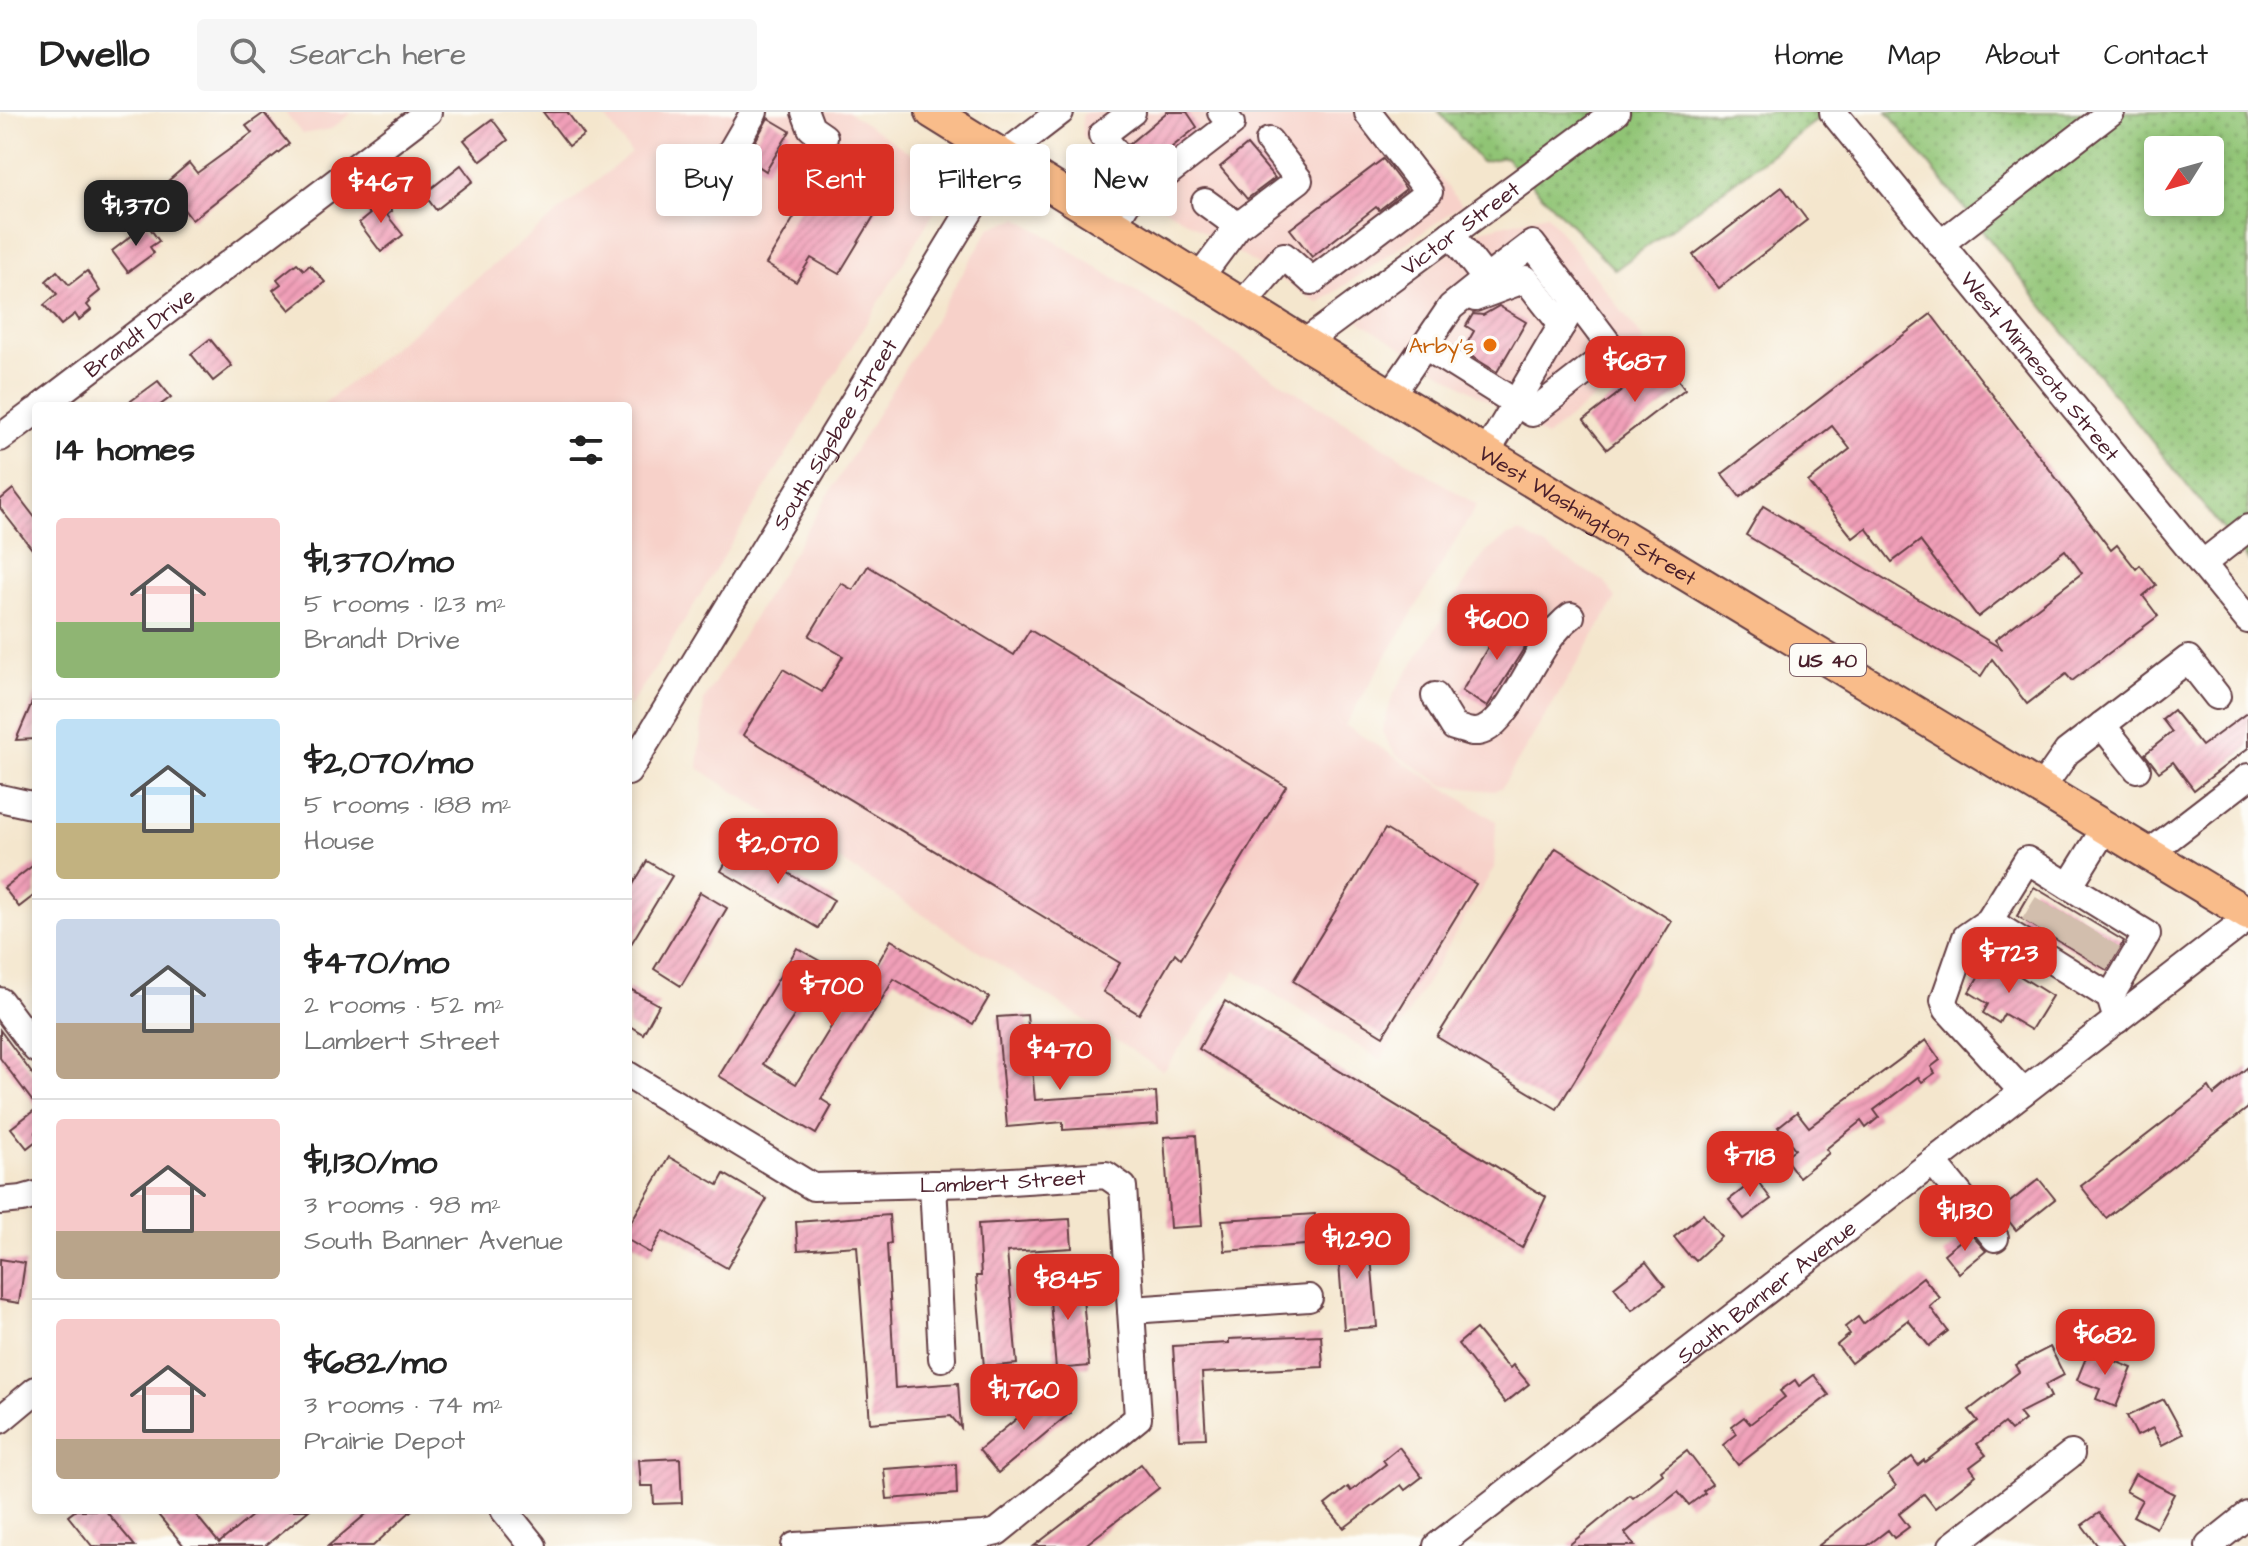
<!DOCTYPE html>
<meta charset="utf-8">
<style>
:root{--surface:#fff;--page:#f6f6f6;--text:#222;--muted:#767676;--line:#e0e0e0;--accent:#d93025}
body{margin:0;font-family:"Architects Daughter",sans-serif;background:var(--page);color:var(--text);height:100vh;display:flex;flex-direction:column;font-size:30px;white-space:nowrap}
*{box-sizing:border-box;margin:0}
p{font-size:26px;color:var(--muted)}
.icon{flex:none;width:44px;height:44px;fill:none;stroke:currentColor;stroke-width:2;stroke-linecap:round;stroke-linejoin:round}
.map{position:relative;flex:1;overflow:hidden}
.drawer{position:absolute;left:32px;top:290px;width:600px;height:1112px;display:flex;flex-direction:column;background:var(--surface);border-radius:8px;box-shadow:0 4px 12px #0003}
.drawer>*{flex:none}
.guide{position:absolute;left:656px;top:32px;width:760px;height:72px;display:flex;gap:16px}
.needle{width:52px;rotate:233deg}
.controls{position:absolute;left:2144px;top:24px;display:grid;gap:16px}
.controls a{display:grid;place-items:center;width:80px;height:80px;border-radius:8px;background:var(--surface);box-shadow:0 4px 12px #0003;font-size:40px}
.price{position:absolute;translate:-50% -68px;padding:0 18px;border-radius:16px;background:var(--accent);color:#fff;font-size:26px;line-height:52px;filter:drop-shadow(0 2px 4px #0008)}
.price::after{content:'';position:absolute;left:50%;top:48px;width:24px;height:18px;margin-left:-12px;background:inherit;clip-path:polygon(0 0,100% 0,50% 100%)}
.price.current{background:#222;color:#fff}
ul{padding:0;list-style:none}
li{display:flex;align-items:center;gap:24px;height:200px;padding:0 24px}
li+li{border-top:2px solid var(--line)}
li span{display:grid;place-items:center;flex:none;width:224px;height:160px;border-radius:8px;color:#555}
li>.icon{margin-inline-start:auto}
span .icon{width:96px;height:96px;fill:#fffc;stroke-width:1}
li b{font-size:34px}
h2{display:flex;justify-content:space-between;align-items:center;height:96px;padding:0 24px;font-size:34px}
.pill{padding:0 28px;border-radius:8px;background:var(--surface);box-shadow:0 4px 12px #0003;font-size:28px;line-height:72px}
.pill.current{background:var(--accent);color:#fff}
header{display:flex;align-items:center;gap:48px;box-sizing:border-box;height:112px;padding:0 40px;background:var(--surface);border-bottom:2px solid var(--line)}
header strong{font-size:38px}
nav{display:flex;gap:44px;margin-inline-start:auto;font-size:28px}
.search{width:560px;height:72px;background:var(--page);display:flex;align-items:center;gap:20px;box-sizing:border-box;padding:0 28px;border-radius:8px;color:var(--muted);font-size:30px}
.map>svg:first-child{display:block}
</style>
<header>
<strong>Dwello</strong>
<div class="search"><svg class="icon" aria-label="search" viewBox="0 0 24 24"><circle cx="10" cy="10" r="6"/><path d="M15 15l6 6"/></svg>Search here</div>
<nav><a>Home</a><a>Map</a><a>About</a><a>Contact</a></nav>
</header>
<div class="map">
<svg width="2248" height="1434" viewBox="0 0 2248 1434">
<defs>
<pattern id="grass-dots" width="8" height="8" patternUnits="userSpaceOnUse" patternTransform="scale(2)"><rect width="8" height="8" fill="#90c475"/><path d="M2 2h.1M6 6h.1" fill="none" stroke="#789f60" stroke-width="1.8" stroke-linecap="round"/></pattern>
<pattern id="building-hatch" width="6" height="6" patternUnits="userSpaceOnUse" patternTransform="scale(2)"><rect width="6" height="6" fill="#f09fb8"/><path d="M-1 1l2-2M0 6l6-6M5 7l2-2" fill="none" stroke="#cf889e"/></pattern>
</defs>
<rect width="100%" height="100%" fill="#fdfcf7"/>
<filter id="ink" filterUnits="userSpaceOnUse"><feTurbulence type="fractalNoise" baseFrequency=".0125" numOctaves="2"/><feDisplacementMap in="SourceGraphic" scale="16" xChannelSelector="R" yChannelSelector="G"/><feConvolveMatrix kernelMatrix="1 2 1 2 8 2 1 2 1" color-interpolation-filters="sRGB"/></filter>
<filter id="wash" filterUnits="userSpaceOnUse"><feTurbulence type="fractalNoise" baseFrequency=".006" numOctaves="4" result="noise"/><feDisplacementMap in="SourceGraphic" scale="32" xChannelSelector="R" yChannelSelector="G"/><feGaussianBlur stdDeviation="1.8" result="paint"/><feColorMatrix in="noise" values="0 0 0 0 0 0 0 0 0 0 0 0 0 0 0 0 0 1.4 0 .05"/><feComposite in="paint" operator="in"/></filter>
<g filter="url(#wash)">
<rect width="100%" height="100%" fill="#f4e6cd"/>
<g fill="#f7d1c9">
<polygon points="285,0 353,0 331,17 302,22"/>
<polygon points="601,0 848,0 951,68 950,74 653,560 628,596 628,294 321,294 631,41"/>
<polygon points="1086,0 1270,0 1274,5 1281,0 1387,0 1462,93 1319,191 1118,67 1083,24 1082,3"/>
<polygon points="1547,102 1644,228 1635,253 1546,325 1359,209 1481,118"/>
<polygon points="1018,106 1477,393 1345,613 1496,709 1494,756 1381,948 1236,859 1163,959 698,656 704,588 990,116"/>
<polygon points="1520,420 1605,470 1616,487 1502,675 1494,679 1445,674 1395,642 1382,620 1393,582 1483,443 1506,425"/>
</g>
<g fill="url(#grass-dots)" stroke="#6d7250" stroke-width="2" fill-rule="evenodd">
<polygon points="1439,0 1828,0 1615,158 1505,45 1481,50"/>
<path d="M1887 0H2248V449ZM2158 38H2210V90H2158Z"/>
</g>
<g id="blocks">
<g fill="url(#building-hatch)">
<polygon points="543,0 567,0 584,23 569,34"/>
<polygon points="1167,0 1187,0 1197,15 1152,51 1139,45 1129,32"/>
<polygon points="264,1 289,32 192,108 179,91 151,112 138,95 189,51 197,61 252,21 246,14"/>
<polygon points="768,6 790,19 766,59 746,46"/>
<polygon points="492,7 508,28 481,49 464,28"/>
<polygon points="1247,33 1275,66 1247,87 1220,55"/>
<polygon points="1383,47 1406,77 1379,98 1376,95 1312,145 1290,117"/>
<polygon points="461,53 473,69 436,98 424,82"/>
<polygon points="822,59 880,94 839,162 811,146 796,170 766,152"/>
<polygon points="1782,75 1807,108 1719,176 1693,143"/>
<polygon points="382,85 392,99 387,103 403,123 381,140 359,111 370,102 366,98"/>
<polygon points="147,112 159,129 150,135 154,141 128,160 112,139"/>
<polygon points="297,151 304,158 310,153 325,170 290,198 273,178 281,172 277,167"/>
<polygon points="57,159 69,173 87,159 100,179 89,188 90,190 87,193 91,198 79,208 75,202 61,213 44,193 57,182 46,169"/>
<polygon points="1499,194 1526,210 1497,260 1463,239 1474,219 1466,214 1473,202 1483,203"/>
<polygon points="1931,202 2111,438 2117,433 2136,457 2140,453 2156,473 2143,484 2158,504 2072,569 2066,562 2027,592 1992,547 1981,564 1746,423 1763,394 2002,537 1995,528 2082,461 2065,438 1978,505 1920,429 1892,450 1866,416 1853,426 1808,370 1850,337 1832,314 1740,385 1722,362"/>
<polygon points="210,227 232,254 213,269 191,242"/>
<polygon points="1663,247 1685,277 1607,337 1584,308"/>
<polygon points="158,269 171,285 159,294 124,294"/>
<polygon points="13,377 36,407 36,442 0,396 0,388"/>
<polygon points="868,454 1014,543 1030,518 1286,674 1181,847 1175,841 1139,902 1103,880 1120,851 743,623 783,557 822,580 843,544 809,524 841,471 853,478"/>
<polygon points="1506,505 1533,522 1487,595 1462,579"/>
<polygon points="36,581 36,627 16,628"/>
<polygon points="2173,598 2202,634 2248,600 2248,636 2194,678 2173,650 2159,660 2145,642 2172,620 2162,607"/>
<polygon points="1385,717 1476,772 1383,924 1293,869"/>
<polygon points="737,731 834,788 818,816 721,759"/>
<polygon points="1556,736 1672,809 1557,997 1437,925"/>
<polygon points="647,749 672,764 628,837 628,781"/>
<polygon points="36,751 36,782 19,795 4,776"/>
<polygon points="2034,775 2124,829 2107,858 2017,804"/>
<polygon points="700,780 727,796 681,874 654,857"/>
<polygon points="891,828 989,885 973,912 894,867 821,987 832,994 816,1022 719,964 797,836 827,853 763,952 796,972 858,871 864,875"/>
<polygon points="1991,844 2014,859 2018,857 2020,864 2052,884 2031,918 2004,902 1999,911 1983,901 1988,892 1969,880"/>
<polygon points="628,876 659,893 643,922 628,913"/>
<polygon points="1225,889 1546,1085 1522,1136 1199,937"/>
<polygon points="1027,903 1035,988 1156,980 1158,1012 1063,1018 1063,1010 1007,1015 997,905"/>
<polygon points="0,918 36,967 36,994 0,946"/>
<polygon points="1926,928 1940,948 1931,955 1935,961 1922,970 1918,965 1874,998 1879,1005 1866,1016 1861,1009 1826,1037 1829,1041 1799,1065 1784,1045 1795,1037 1778,1015 1797,1000 1809,1015"/>
<polygon points="2248,955 2248,996 2106,1106 2081,1074 2209,975 2214,983"/>
<polygon points="36,997 36,1029 27,1036 11,1016"/>
<polygon points="1196,1023 1202,1114 1170,1116 1164,1025"/>
<polygon points="669,1045 718,1073 724,1062 767,1087 727,1156 663,1119 650,1141 628,1128 628,1115"/>
<polygon points="1756,1067 1771,1087 1744,1107 1729,1088"/>
<polygon points="2039,1067 2055,1087 2016,1118 2000,1098"/>
<polygon points="1315,1102 1318,1132 1225,1139 1222,1108"/>
<polygon points="1703,1102 1721,1125 1696,1148 1692,1144 1690,1145 1674,1125"/>
<polygon points="889,1103 891,1131 887,1132 895,1276 958,1271 961,1316 951,1304 870,1311 857,1134 798,1138 796,1110"/>
<polygon points="1070,1107 1072,1136 1007,1140 1017,1252 984,1255 976,1164 981,1164 978,1112"/>
<polygon points="1369,1121 1377,1215 1344,1217 1337,1124"/>
<polygon points="1970,1121 1986,1139 1959,1161 1944,1142"/>
<polygon points="0,1147 25,1151 19,1191 0,1188"/>
<polygon points="1646,1150 1665,1174 1632,1198 1614,1175"/>
<polygon points="1081,1163 1089,1254 1056,1257 1048,1166"/>
<polygon points="1923,1165 1940,1186 1930,1195 1948,1219 1929,1234 1908,1208 1851,1251 1837,1233 1850,1222 1845,1215 1858,1205 1863,1212"/>
<polygon points="1476,1217 1503,1250 1510,1256 1513,1253 1529,1272 1505,1291 1458,1232"/>
<polygon points="1321,1223 1323,1255 1202,1261 1206,1326 1179,1327 1173,1234 1229,1231 1229,1227"/>
<polygon points="2050,1235 2064,1263 2045,1273 2051,1285 2019,1301 2025,1308 2011,1319 2004,1311 1977,1332 1986,1343 1970,1355 1976,1363 1935,1396 1924,1382 1899,1402 1909,1415 1894,1426 1888,1418 1867,1434 1818,1434 1896,1374 1888,1363 1912,1345 1918,1353 1924,1348 1925,1350 1978,1309 1969,1298 2019,1260 2015,1253"/>
<polygon points="2089,1238 2132,1256 2116,1295 2096,1287 2100,1277 2077,1268"/>
<polygon points="1814,1263 1829,1283 1738,1353 1723,1333 1737,1322 1732,1314 1744,1305 1750,1312 1785,1285 1780,1279 1795,1268 1799,1274"/>
<polygon points="1051,1278 1070,1301 998,1361 979,1338"/>
<polygon points="2164,1287 2183,1322 2162,1333 2153,1316 2137,1324 2127,1304"/>
<polygon points="1399,1335 1422,1365 1405,1378 1401,1373 1344,1416 1325,1393 1348,1375 1351,1379 1386,1352 1383,1348"/>
<polygon points="1687,1339 1712,1372 1703,1379 1705,1381 1689,1393 1678,1380 1625,1421 1635,1434 1568,1434 1630,1383 1633,1386 1663,1362 1661,1359"/>
<polygon points="680,1346 682,1391 654,1392 653,1374 641,1374 639,1348"/>
<polygon points="956,1352 957,1382 887,1387 884,1357"/>
<polygon points="1141,1352 1159,1376 1084,1434 1034,1434"/>
<polygon points="2135,1362 2174,1382 2156,1416 2133,1404 2142,1388 2126,1379"/>
<polygon points="76,1398 105,1398 135,1434 92,1434 68,1404"/>
<polygon points="154,1398 192,1398 219,1431 259,1398 309,1398 265,1434 184,1434"/>
<polygon points="371,1398 412,1398 373,1434 328,1434"/>
<polygon points="2099,1401 2124,1434 2098,1434 2082,1413"/>
</g>
</g>
</g>
<g filter="url(#ink)">
<use href="#blocks" fill-opacity="0" stroke="#643d43" stroke-width="2"/>
<g fill="none" stroke-linecap="round" stroke-linejoin="round">
<g stroke="#d2bead" stroke-width="26" stroke-dasharray="26 13" stroke-linecap="butt">
<polyline points="2033,814 2051,785"/>
<polyline points="2055,826 2072,798"/>
<polyline points="2075,838 2092,810"/>
<polyline points="2096,851 2113,822"/>
</g>
<defs>
<g id="minor">
<polyline points="805,0 811,16 824,25"/>
<polyline points="1132,0 1102,23 1129,58 1156,70 1231,12 1221,0"/>
<path id="s1" d="M1833 0 2248 508"/>
<polyline points="725,50 754,0"/>
<polyline points="1205,90 1238,114"/>
<polyline points="1114,111 1143,65"/>
<polyline points="1451,122 1486,167 1532,132 1576,189 1487,340"/>
<polyline points="1940,132 2111,0"/>
<polyline points="1200,165 1238,114 1299,68 1269,29"/>
<polyline points="1475,186 1526,167 1562,213"/>
<polyline points="1242,192 1284,144 1312,169 1429,80 1368,1"/>
<path id="s2" d="M1304 231 1616 0"/>
<polyline points="1425,234 1532,301 1613,238 1576,189"/>
<polyline points="1391,283 1451,195 1486,167"/>
<path id="s3" d="M42 294 428 0"/>
<polyline points="0,326 36,299"/>
<polyline points="2202,452 2248,416"/>
<path d="M1435 584 1454 615C1465 618 1474 623 1484 618 1516 602 1535 530 1571 504"/>
<polyline points="2102,613 2137,657"/>
<path id="s4" d="M628 660 1004 43 1060 0"/>
<polyline points="2041,677 2067,640 2188,547 2217,584"/>
<polyline points="0,686 36,694"/>
<polyline points="2148,742 2248,665"/>
<polyline points="2069,774 2147,822 2110,885"/>
<polyline points="1989,809 2110,885 2117,908"/>
<polyline points="0,889 36,937"/>
<path id="s5" d="M628 963 813 1075 978 1071 1106 1063 1123 1075 1138 1306 997 1420 984 1423 795 1434"/>
<polyline points="2023,980 1947,897 1944,888 1966,825 1989,809 2027,748 2069,774 2105,716"/>
<polyline points="1933,1050 1995,1126"/>
<polyline points="933,1072 942,1246"/>
<polyline points="0,1089 22,1087 36,1083"/>
<polyline points="1131,1198 1309,1186"/>
<polyline points="0,1308 36,1278"/>
<polyline points="504,1398 533,1434"/>
<path id="s6" d="M1437 1434 2248 806"/>
<polyline points="1952,1434 2071,1342"/>
<polyline points="2209,1434 2248,1403"/>
</g>
<g id="major">
<path id="s7" d="M932 0 1304 231 2248 802"/>
</g>
</defs>
<use href="#minor" stroke="#643d43" stroke-width="30"/>
<use href="#major" stroke="#643d43" stroke-width="36"/>
<use href="#minor" stroke="#fff" stroke-width="26"/>
<use href="#major" stroke="#f9bc8a" stroke-width="32"/>
</g>
</g>
<circle fill="#e8710a" stroke="#fdfcf7" stroke-width="3" cx="1490" cy="233" r="8"/>
<g text-anchor="middle" stroke-width="7" stroke-linejoin="round" paint-order="stroke">
<rect fill="#fdfcf7" stroke="#806168" stroke-width="2" x="1790" y="532" width="76" height="32" rx="6"/>
<g font-size="20" font-weight="bold" fill="#4a1f2b">
<text x="1828" y="555">US 40</text>
</g>
<g font-size="22" fill="#4a1f2b" stroke="#fdfcf7">
<text dy="8" stroke="none"><textPath href="#s2" startOffset="194">Victor Street</textPath></text>
<text dy="8" stroke="none"><textPath href="#s3" startOffset="122">Brandt Drive</textPath></text>
<text dy="8" stroke="none"><textPath href="#s1" startOffset="328">West Minnesota Street</textPath></text>
<text dy="8" stroke="none"><textPath href="#s4" startOffset="396">South Sigsbee Street</textPath></text>
<text dy="8" stroke="none"><textPath href="#s7" startOffset="770">West Washington Street</textPath></text>
<text dy="8" stroke="none"><textPath href="#s5" startOffset="406">Lambert Street</textPath></text>
<text dy="8" stroke="none"><textPath href="#s6" startOffset="416">South Banner Avenue</textPath></text>
</g>
<g font-size="22" fill="#c56008" stroke="#fdfcf7" text-anchor="end">
<text x="1474" y="241">Arby's</text>
</g>
</g>
</svg>
<div class="controls">
<a><svg class="needle" viewBox="-14 -14 28 28"><path d="M0-13l5 13h-10z" fill="#e53935"/><path d="M0 13l5-13h-10z" fill="#767676"/></svg></a>
</div>
<b class="price" style="left:381px;top:113px">$467</b>
<b class="price current" style="left:136px;top:136px">$1,370</b>
<b class="price" style="left:1635px;top:292px">$687</b>
<b class="price" style="left:1497px;top:550px">$600</b>
<b class="price" style="left:778px;top:774px">$2,070</b>
<b class="price" style="left:2009px;top:883px">$723</b>
<b class="price" style="left:832px;top:916px">$700</b>
<b class="price" style="left:1060px;top:980px">$470</b>
<b class="price" style="left:1750px;top:1087px">$718</b>
<b class="price" style="left:1965px;top:1141px">$1,130</b>
<b class="price" style="left:1357px;top:1169px">$1,290</b>
<b class="price" style="left:1068px;top:1210px">$845</b>
<b class="price" style="left:2105px;top:1265px">$682</b>
<b class="price" style="left:1024px;top:1320px">$1,760</b>
<div class="guide">
<a class="pill">Buy</a>
<a class="pill current">Rent</a>
<a class="pill">Filters</a>
<a class="pill">New</a>
</div>
<section class="drawer">
<h2>14 homes<svg class="icon" aria-label="filters" viewBox="0 0 24 24"><path d="M4 7h16M4 17h16"/><circle cx="9" cy="7" r="2"/><circle cx="15" cy="17" r="2"/></svg></h2>
<ul>
<li><span style="background:linear-gradient(#f6c9c9 65%,#8fb573 0)"><svg class="icon" aria-label="home" viewBox="0 0 24 24"><path d="M3 11l9-7 9 7M6 9v11h12V9"/></svg></span><div><b>$1,370/mo</b><p>5 rooms · 123 m²</p><p>Brandt Drive</p></div></li>
<li><span style="background:linear-gradient(#bfe0f5 65%,#c2b280 0)"><svg class="icon" aria-label="home" viewBox="0 0 24 24"><path d="M3 11l9-7 9 7M6 9v11h12V9"/></svg></span><div><b>$2,070/mo</b><p>5 rooms · 188 m²</p><p>House</p></div></li>
<li><span style="background:linear-gradient(#c9d6e8 65%,#b9a48a 0)"><svg class="icon" aria-label="home" viewBox="0 0 24 24"><path d="M3 11l9-7 9 7M6 9v11h12V9"/></svg></span><div><b>$470/mo</b><p>2 rooms · 52 m²</p><p>Lambert Street</p></div></li>
<li><span style="background:linear-gradient(#f6c9c9 70%,#b9a48a 0)"><svg class="icon" aria-label="home" viewBox="0 0 24 24"><path d="M3 11l9-7 9 7M6 9v11h12V9"/></svg></span><div><b>$1,130/mo</b><p>3 rooms · 98 m²</p><p>South Banner Avenue</p></div></li>
<li><span style="background:linear-gradient(#f6c9c9 75%,#b9a48a 0)"><svg class="icon" aria-label="home" viewBox="0 0 24 24"><path d="M3 11l9-7 9 7M6 9v11h12V9"/></svg></span><div><b>$682/mo</b><p>3 rooms · 74 m²</p><p>Prairie Depot</p></div></li>
</ul>
</section>
</div>
